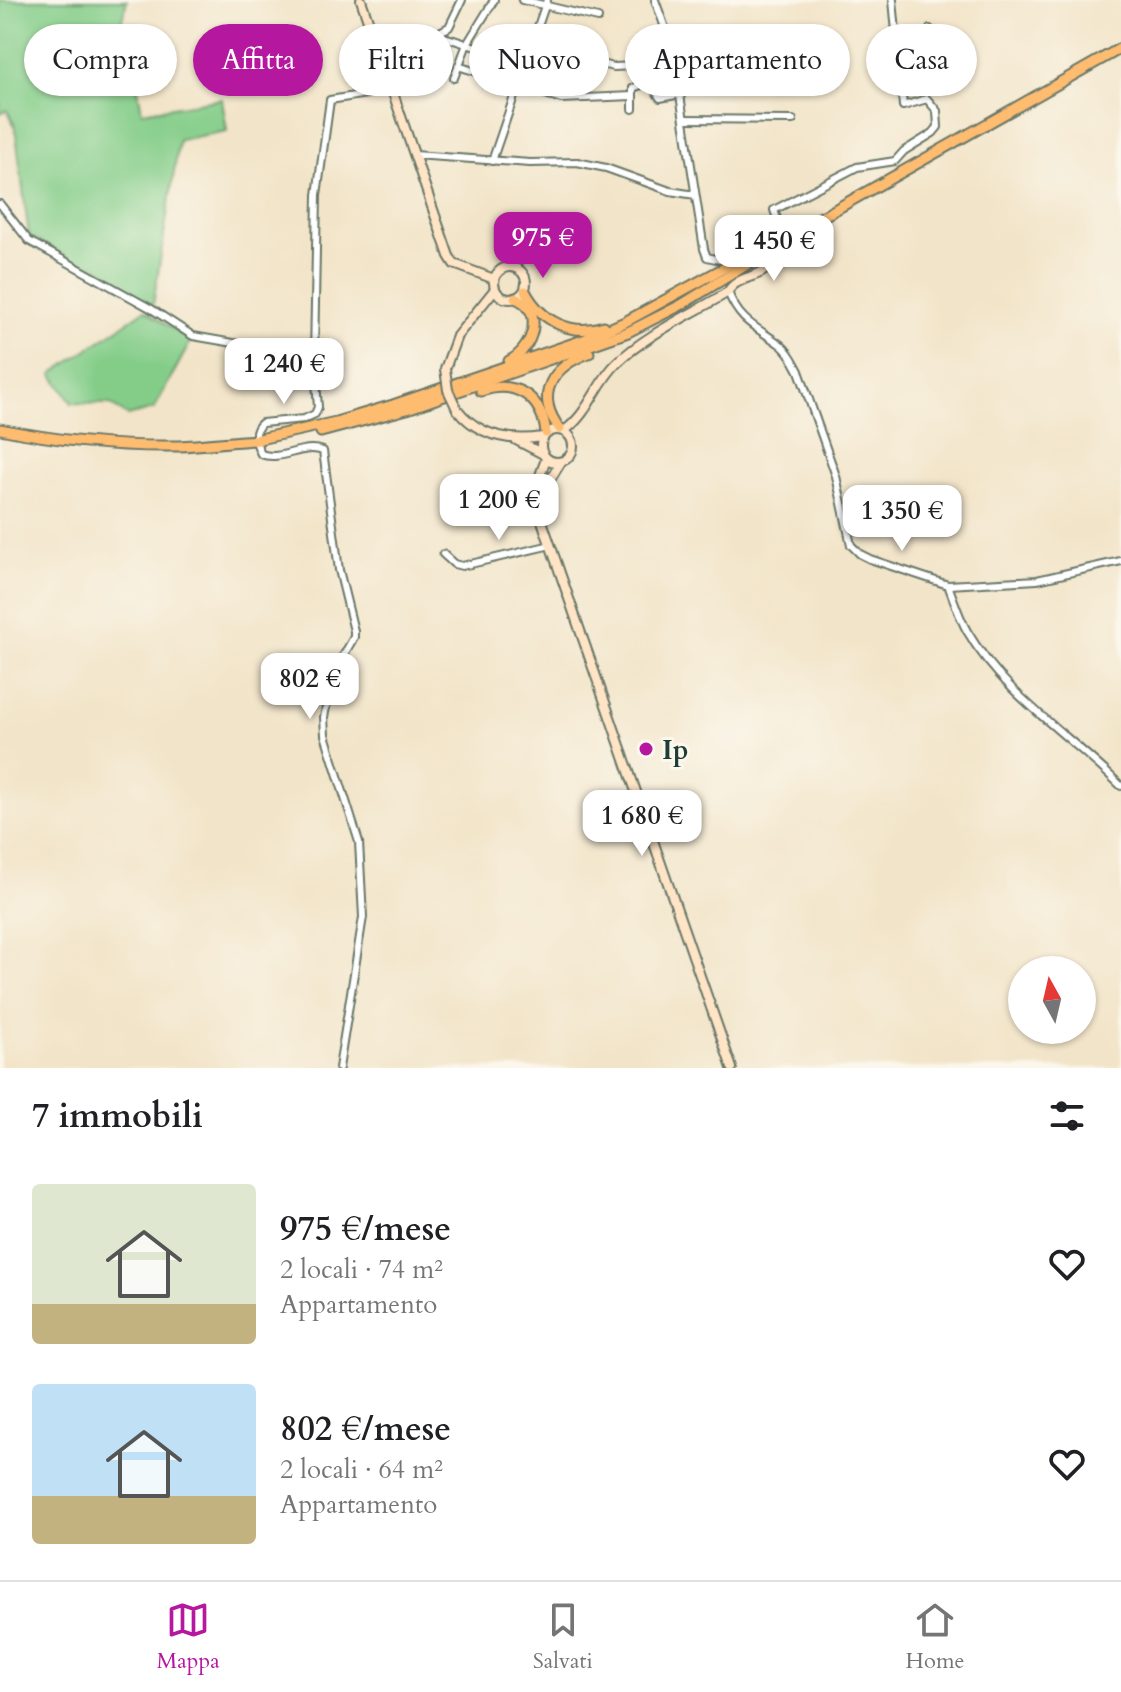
<!DOCTYPE html>
<html lang="it">
<meta charset="utf-8">
<style>
:root{--surface:#fff;--page:#f2f2f2;--text:#202124;--muted:#757577;--line:#e0e0e0;--accent:#b5179e}
body{margin:0;font-family:Cardo,serif;background:var(--page);color:var(--text);height:100vh;display:flex;flex-direction:column;font-size:30px;white-space:nowrap}
*{box-sizing:border-box;margin:0}
p{font-size:26px;color:var(--muted)}
.icon{flex:none;width:44px;height:44px;fill:none;stroke:currentColor;stroke-width:2;stroke-linecap:round;stroke-linejoin:round}
.map{position:relative;height:1068px;overflow:hidden}
.sheet{display:flex;flex-direction:column;background:var(--surface);flex:1}
.sheet>*{flex:none}
.banner{position:absolute;left:24px;top:24px;width:1074px;height:72px;display:flex;gap:16px}
.needle{width:52px;rotate:352deg}
.tools{position:absolute;left:1008px;top:956px;display:grid;gap:16px}
.tools a{display:grid;place-items:center;width:88px;height:88px;border-radius:50%;background:var(--surface);box-shadow:0 2px 6px #0004;font-size:40px}
.price{position:absolute;translate:-50% -68px;padding:0 18px;border-radius:16px;background:#fff;color:#222;font-size:26px;line-height:52px;filter:drop-shadow(0 2px 4px #0008)}
.price::after{content:'';position:absolute;left:50%;top:48px;width:24px;height:18px;margin-left:-12px;background:inherit;clip-path:polygon(0 0,100% 0,50% 100%)}
.price.current{background:var(--accent);color:#fff}
ul{padding:0;list-style:none}
li{display:flex;align-items:center;gap:24px;height:200px;padding:0 32px}
li span{display:grid;place-items:center;flex:none;width:224px;height:160px;border-radius:8px;color:#555}
li>.icon{margin-inline-start:auto}
span .icon{width:96px;height:96px;fill:#fffc;stroke-width:1}
li b{font-size:34px}
h2{display:flex;justify-content:space-between;align-items:center;height:96px;padding:0 32px;font-size:34px}
.tag{padding:0 28px;border-radius:36px;background:var(--surface);box-shadow:0 2px 6px #0004;font-size:28px;line-height:72px}
.tag.current{background:var(--accent);color:#fff}
.menu{display:flex;justify-content:space-around;align-items:center;height:112px;border-top:2px solid var(--line);background:var(--surface);font-size:22px;color:var(--muted)}
.menu a{display:grid;justify-items:center;gap:4px}
.menu .current{color:var(--accent)}
.map>svg:first-child{display:block}
</style>
<div class="map">
<svg width="1121" height="1068" viewBox="0 0 1121 1068">
<rect width="100%" height="100%" fill="#fbf7ec"/>
<filter id="ink" filterUnits="userSpaceOnUse"><feTurbulence type="fractalNoise" baseFrequency=".0125" numOctaves="2"/><feDisplacementMap in="SourceGraphic" scale="16" xChannelSelector="R" yChannelSelector="G"/><feConvolveMatrix kernelMatrix="1 2 1 2 8 2 1 2 1" color-interpolation-filters="sRGB"/></filter>
<filter id="wash" filterUnits="userSpaceOnUse"><feTurbulence type="fractalNoise" baseFrequency=".006" numOctaves="4" result="noise"/><feDisplacementMap in="SourceGraphic" scale="32" xChannelSelector="R" yChannelSelector="G"/><feGaussianBlur stdDeviation="1.8" result="paint"/><feColorMatrix in="noise" values="0 0 0 0 0 0 0 0 0 0 0 0 0 0 0 0 0 1.4 0 .05"/><feComposite in="paint" operator="in"/></filter>
<g filter="url(#wash)">
<rect width="100%" height="100%" fill="#f2e4c8"/>
<g fill="#84cd89" stroke="#52855e" stroke-width="2">
<polygon points="0,0 127,0 119,31 97,73 136,78 142,112 222,99 227,131 179,140 153,305 117,286 115,278 92,265 83,266 29,236 15,126 7,110 0,113"/>
<polygon points="145,310 191,341 154,409 128,416 110,404 72,403 52,374"/>
</g>
</g>
<g filter="url(#ink)">
<g fill="none" stroke-linecap="round" stroke-linejoin="round">
<defs>
<g id="street">
<polyline points="522,0 598,18"/>
<polyline points="655,0 673,50 704,249 707,257 720,260 781,230 774,210 857,167 895,161 904,151 933,133 938,127 937,111 927,99 903,106 893,0"/>
<polyline points="435,34 526,63"/>
<polyline points="532,48 614,67 675,64"/>
<polyline points="380,55 421,42 449,27 462,0"/>
<polyline points="458,66 561,99 633,96"/>
<polyline points="899,75 934,73 930,29"/>
<polyline points="454,78 467,44 494,0"/>
<polyline points="641,85 651,84 660,98 681,94"/>
<polyline points="633,109 633,88 641,85 639,67"/>
<polyline points="685,119 793,120"/>
<polyline points="414,155 530,163 577,162 606,168 670,191 695,195"/>
<polyline points="492,161 547,0"/>
<polyline points="0,204 29,241 150,308 193,336 314,357 317,195 330,100 391,90"/>
<path d="M728 292C740 323 757 327 781 345 790 352 794 362 799 371L836 476 851 545 860 554 870 559 948 585C954 600 959 617 967 631 1003 694 1071 736 1121 786"/>
<path d="M314 357 318 407 315 414 304 419 262 423C252 431 256 444 261 454 282 462 302 443 323 451L339 570 354 631V637L333 674 324 717 325 735 359 842 363 917 339 1068"/>
<polyline points="443,554 454,564 462,566 551,545"/>
<polyline points="948,585 1037,580 1121,561"/>
</g>
<g id="secondary">
<polyline points="361,0 449,256 454,264 494,279"/>
<circle cx="510" cy="283" r="16"/>
<polyline points="445,369 457,336 495,289"/>
<path d="M457 409C478 436 509 442 543 437"/>
<circle cx="557" cy="446" r="16"/>
<path d="M564 431C589 414 596 383 617 363 648 333 691 315 728 292 736 275 764 278 768 265 769 261 768 256 768 251"/>
<polyline points="516,440 543,454"/>
<path d="M546 459C539 479 527 501 542 521L732 1068"/>
<polyline points="542,512 543,491 561,462"/>
</g>
<g id="primary">
<path d="M525 291C541 321 571 337 604 326"/>
<path d="M509 361C533 349 546 310 515 298"/>
<path d="M481 391C516 379 542 397 546 433"/>
<path d="M0 429C59 441 119 447 179 446 206 445 232 441 259 440"/>
<path d="M560 429C533 394 553 366 589 353"/>
<polyline points="321,432 407,409 628,332 681,305 779,245"/>
<polyline points="255,440 336,422 393,405 586,339 625,322 757,250 831,212 1121,48"/>
</g>
</defs>
<use href="#street" stroke="#697768" stroke-width="10"/>
<use href="#secondary" stroke="#697768" stroke-width="12"/>
<use href="#primary" stroke="#697768" stroke-width="13"/>
<use href="#street" stroke="#fff" stroke-width="6"/>
<use href="#secondary" stroke="#ffe4c6" stroke-width="8"/>
<use href="#primary" stroke="#febc70" stroke-width="9"/>
<defs>
<polyline id="secondary-bridge" points="445,369 448,390 457,409"/>
</defs>
<use href="#secondary-bridge" stroke="#697768" stroke-width="12" stroke-linecap="butt"/>
<use href="#secondary-bridge" stroke="#ffe4c6" stroke-width="8"/>
</g>
</g>
<circle fill="#b5179e" stroke="#fbf7ec" stroke-width="3" cx="646" cy="749" r="8"/>
<g text-anchor="middle" stroke-width="6" stroke-linejoin="round" paint-order="stroke">
<g font-size="28" font-weight="bold" fill="#1f3d34" stroke="#fbf7ec" text-anchor="start">
<text x="662" y="759">Ip</text>
</g>
</g>
</svg>
<div class="tools">
<a><svg class="needle" viewBox="-14 -14 28 28"><path d="M0-13l5 13h-10z" fill="#e53935"/><path d="M0 13l5-13h-10z" fill="#757577"/></svg></a>
</div>
<b class="price current" style="left:543px;top:280px">975 €</b>
<b class="price" style="left:774px;top:283px">1 450 €</b>
<b class="price" style="left:284px;top:406px">1 240 €</b>
<b class="price" style="left:499px;top:542px">1 200 €</b>
<b class="price" style="left:902px;top:553px">1 350 €</b>
<b class="price" style="left:310px;top:721px">802 €</b>
<b class="price" style="left:642px;top:858px">1 680 €</b>
<div class="banner">
<a class="tag">Compra</a>
<a class="tag current">Affitta</a>
<a class="tag">Filtri</a>
<a class="tag">Nuovo</a>
<a class="tag">Appartamento</a>
<a class="tag">Casa</a>
</div>
</div>
<section class="sheet">
<h2>7 immobili<svg class="icon" aria-label="filters" viewBox="0 0 24 24"><path d="M4 7h16M4 17h16"/><circle cx="9" cy="7" r="2"/><circle cx="15" cy="17" r="2"/></svg></h2>
<ul>
<li><span style="background:linear-gradient(#dfe7d0 75%,#c2b280 0)"><svg class="icon" aria-label="home" viewBox="0 0 24 24"><path d="M3 11l9-7 9 7M6 9v11h12V9"/></svg></span><div><b>975 €/mese</b><p>2 locali · 74 m²</p><p>Appartamento</p></div><svg class="icon" aria-label="heart" viewBox="0 0 24 24"><path d="M12 20l-8-8c-3-5 5-10 8-4 3-6 11-1 8 4z"/></svg></li>
<li><span style="background:linear-gradient(#bfe0f5 70%,#c2b280 0)"><svg class="icon" aria-label="home" viewBox="0 0 24 24"><path d="M3 11l9-7 9 7M6 9v11h12V9"/></svg></span><div><b>802 €/mese</b><p>2 locali · 64 m²</p><p>Appartamento</p></div><svg class="icon" aria-label="heart" viewBox="0 0 24 24"><path d="M12 20l-8-8c-3-5 5-10 8-4 3-6 11-1 8 4z"/></svg></li>
</ul>
</section>
<nav class="menu">
<a class="current"><svg class="icon" aria-label="map" viewBox="0 0 24 24"><path d="M3 6l6-2 6 2 6-2v14l-6 2-6-2-6 2zM9 4v14M15 6v14"/></svg>Mappa</a>
<a><svg class="icon" aria-label="saved" viewBox="0 0 24 24"><path d="M7 4h10v16l-5-4-5 4z"/></svg>Salvati</a>
<a><svg class="icon" aria-label="home" viewBox="0 0 24 24"><path d="M3 11l9-7 9 7M6 9v11h12V9"/></svg>Home</a>
</nav>
